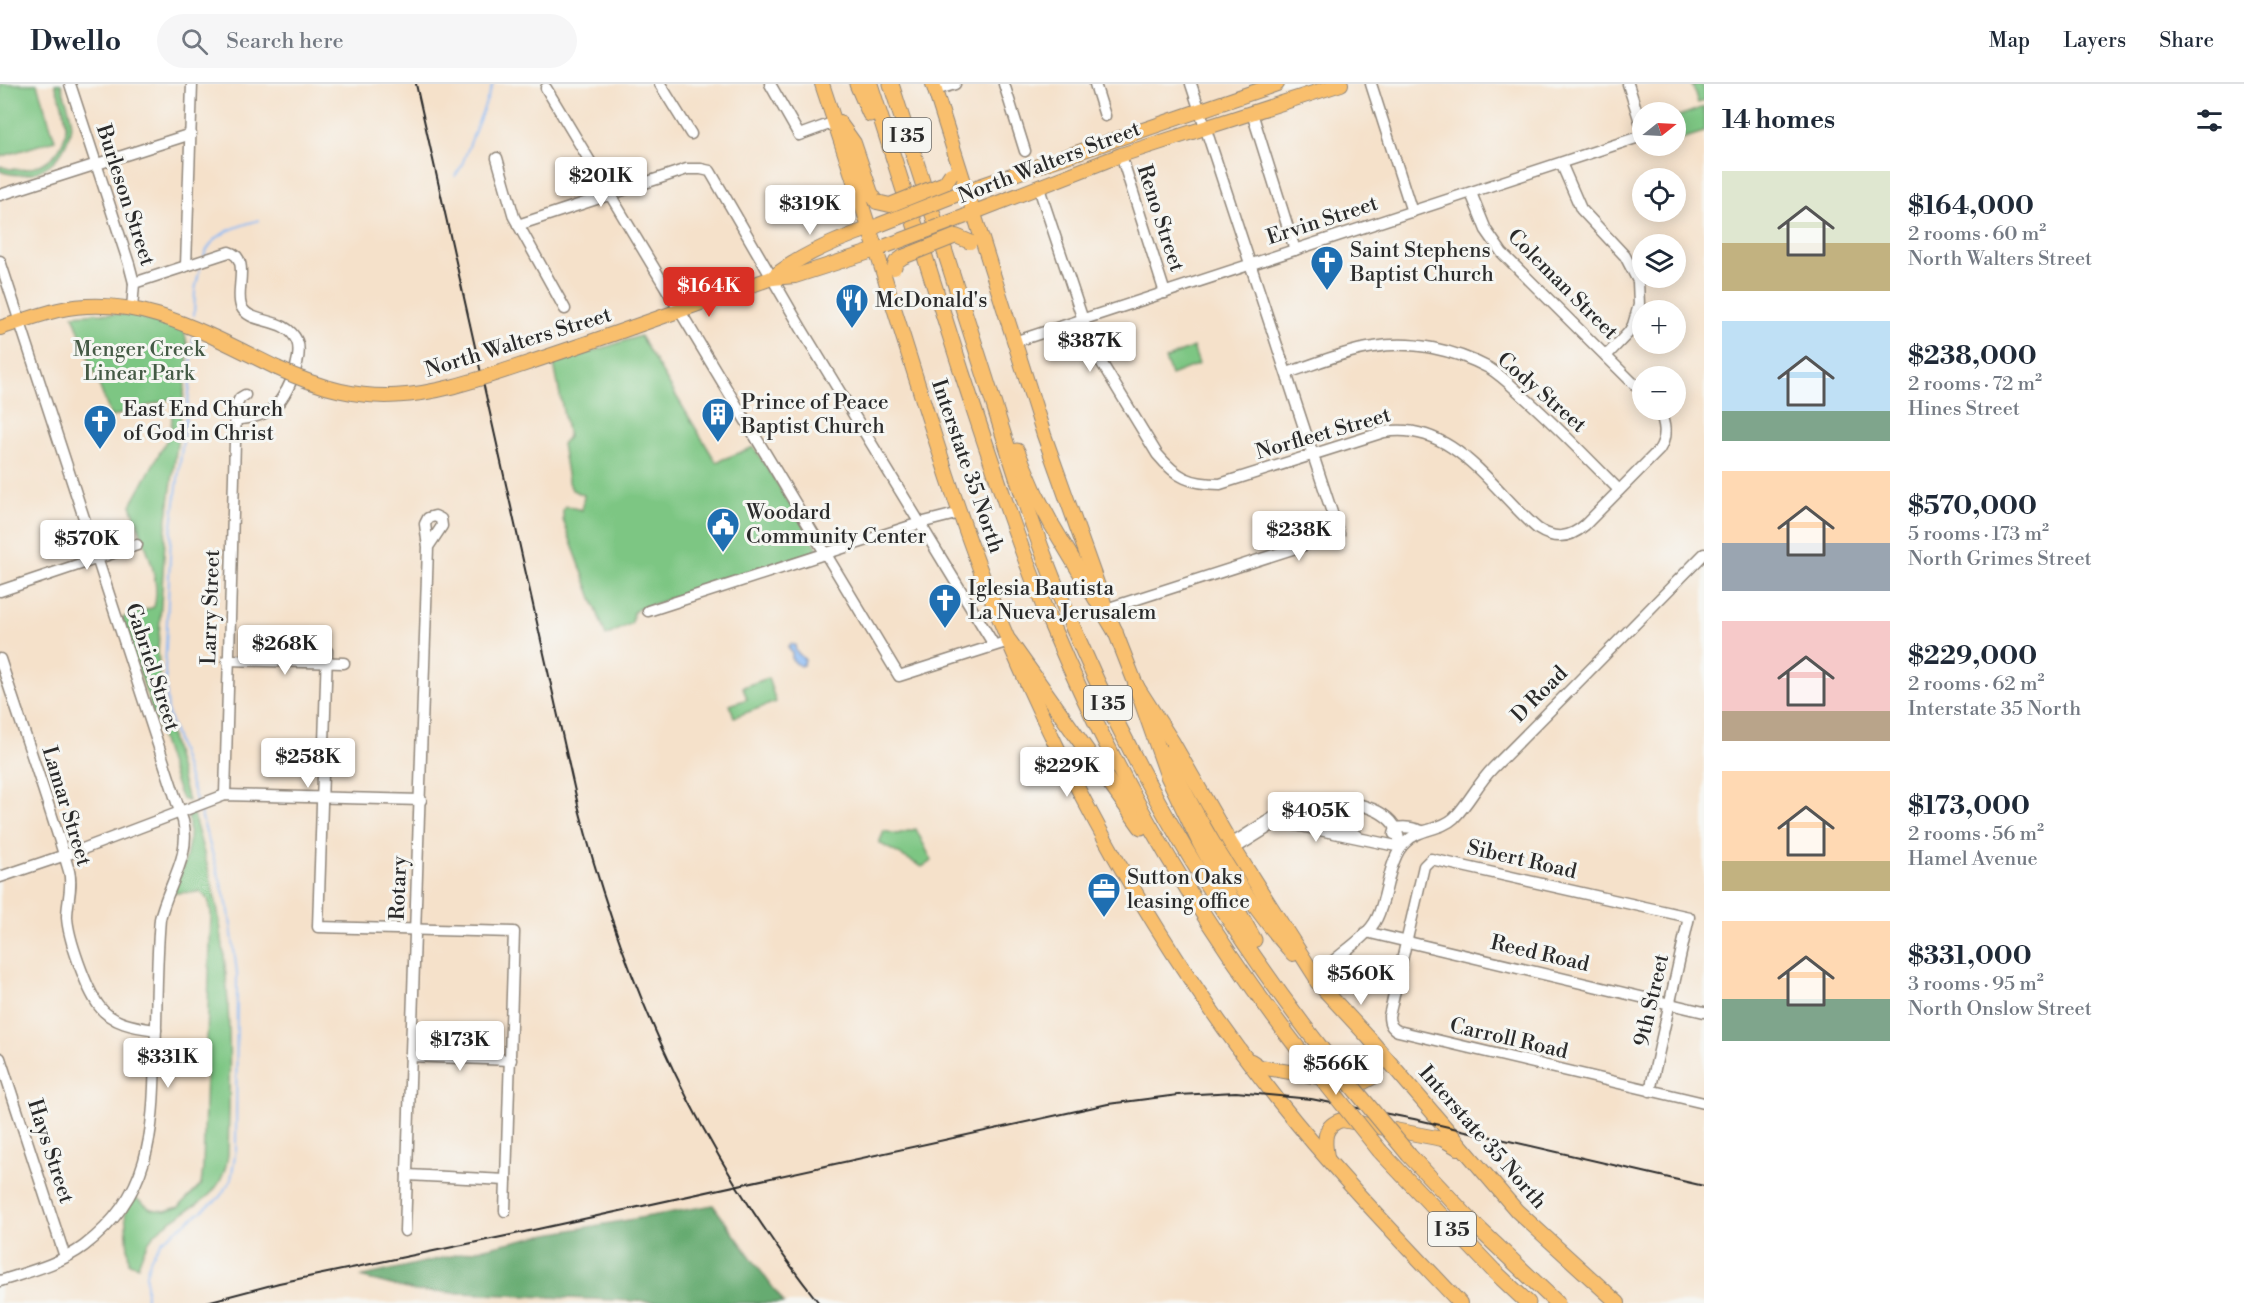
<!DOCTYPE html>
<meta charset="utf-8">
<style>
:root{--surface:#fff;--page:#f6f6f7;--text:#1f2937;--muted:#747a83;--line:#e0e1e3;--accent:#d93025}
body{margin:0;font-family:"Libre Bodoni",serif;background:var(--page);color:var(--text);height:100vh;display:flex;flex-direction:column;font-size:22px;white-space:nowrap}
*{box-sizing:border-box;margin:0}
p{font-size:20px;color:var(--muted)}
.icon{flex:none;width:33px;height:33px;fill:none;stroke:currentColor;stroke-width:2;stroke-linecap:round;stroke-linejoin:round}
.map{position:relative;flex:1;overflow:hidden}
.panel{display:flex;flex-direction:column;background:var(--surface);width:540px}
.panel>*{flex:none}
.needle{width:39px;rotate:72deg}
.tools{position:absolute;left:1632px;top:18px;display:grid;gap:12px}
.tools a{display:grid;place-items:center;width:54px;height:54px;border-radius:50%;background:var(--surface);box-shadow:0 3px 15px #0003;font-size:30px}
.price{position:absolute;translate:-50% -51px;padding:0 14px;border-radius:6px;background:#fff;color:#222;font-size:20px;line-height:39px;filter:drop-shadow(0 2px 3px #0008)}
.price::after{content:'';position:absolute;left:50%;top:36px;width:18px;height:14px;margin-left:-9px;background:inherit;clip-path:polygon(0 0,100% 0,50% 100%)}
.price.current{background:var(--accent);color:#fff}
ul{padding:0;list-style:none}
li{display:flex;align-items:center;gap:18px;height:150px;padding:0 18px}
li span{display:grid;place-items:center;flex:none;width:168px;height:120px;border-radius:0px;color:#555}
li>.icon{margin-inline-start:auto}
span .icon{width:72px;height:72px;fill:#fffc;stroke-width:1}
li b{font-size:26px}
h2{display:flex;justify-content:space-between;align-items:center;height:72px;padding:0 18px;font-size:26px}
header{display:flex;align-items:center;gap:36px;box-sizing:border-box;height:84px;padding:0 30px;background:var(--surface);border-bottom:2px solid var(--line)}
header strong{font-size:28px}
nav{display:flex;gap:33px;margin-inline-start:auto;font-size:21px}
.search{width:420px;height:54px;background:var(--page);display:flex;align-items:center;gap:15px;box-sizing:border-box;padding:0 21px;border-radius:33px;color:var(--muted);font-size:22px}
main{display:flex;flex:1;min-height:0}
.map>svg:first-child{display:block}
</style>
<header>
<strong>Dwello</strong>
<div class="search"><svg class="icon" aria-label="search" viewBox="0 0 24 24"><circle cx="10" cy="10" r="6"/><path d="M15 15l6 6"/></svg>Search here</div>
<nav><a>Map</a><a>Layers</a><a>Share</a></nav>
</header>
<main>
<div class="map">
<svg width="1704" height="1219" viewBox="0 0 1704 1219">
<rect width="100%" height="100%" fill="#f6f6f2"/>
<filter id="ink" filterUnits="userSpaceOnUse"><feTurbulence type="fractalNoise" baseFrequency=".0167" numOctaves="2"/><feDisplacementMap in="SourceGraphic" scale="12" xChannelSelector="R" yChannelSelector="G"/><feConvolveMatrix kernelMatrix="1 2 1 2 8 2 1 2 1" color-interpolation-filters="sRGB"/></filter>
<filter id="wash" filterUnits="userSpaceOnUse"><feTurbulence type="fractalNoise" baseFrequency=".008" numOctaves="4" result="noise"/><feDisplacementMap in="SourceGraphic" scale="24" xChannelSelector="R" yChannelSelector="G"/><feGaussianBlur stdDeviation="1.35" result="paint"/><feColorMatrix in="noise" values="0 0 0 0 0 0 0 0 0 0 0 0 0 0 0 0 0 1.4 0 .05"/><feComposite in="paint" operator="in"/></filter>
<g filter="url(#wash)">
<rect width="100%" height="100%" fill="#f5e1ca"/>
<g fill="#7dc683" stroke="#547857" stroke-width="1.5">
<polygon points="0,0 37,0 55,56 0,73"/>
<path d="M55 0H61C64 12 70 24 71 36 71 74 36 101 0 87V82C29 94 66 75 66 42 66 27 59 13 55 0Z"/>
<polygon points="1692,0 1701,0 1704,3 1704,17 1698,19"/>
<polygon points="1704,23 1704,48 1676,57 1676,33"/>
<path d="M98 229 132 231 184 246 188 264 187 286 166 441 158 567 162 619 188 717 182 715 178 706 122 534 154 523C163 493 139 449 131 421L171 348 173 314 111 333 73 231Z"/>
<polygon points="640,252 716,378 754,363 817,463 817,466 813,470 638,525 633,529 632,539 606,552 563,436 563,426 566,422 582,426 584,411 572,406 568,396 562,360 568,353 554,280"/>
<polygon points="1193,263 1199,280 1171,291 1165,275"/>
<polygon points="768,594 776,618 734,633 730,621 747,615 743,603"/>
<path d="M192 727C202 762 213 797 219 834 232 913 230 991 228 1071 222 1119 189 1120 159 1146 148 1155 142 1169 138 1182L129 1179 125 1127 134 1113 151 1125 165 1127 179 1123 201 1101 203 1084 211 829 208 815 200 808 172 809C184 783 193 762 188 733Z"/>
<polygon points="916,745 932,777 922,783 879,759 884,747 897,750"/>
</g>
<polygon fill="#66ab71" stroke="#486b4e" stroke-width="1.5" points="713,1121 784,1219 678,1219 415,1207 360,1193 537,1152"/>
<polygon fill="#89b9f5" stroke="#5a7290" stroke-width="1.5" points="791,560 795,561 796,567 805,576 803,581 800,582 792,576 792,569 788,563"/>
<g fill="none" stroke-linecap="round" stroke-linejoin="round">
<g stroke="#89b9f5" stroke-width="2">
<polyline points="455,92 461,83 493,0"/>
<path d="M204 172C212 149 238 142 259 136"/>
<polyline points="194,231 195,206 201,180"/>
<polyline points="193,253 190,301 171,449 165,585 168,629 197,719"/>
<polyline points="146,1219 146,1190 151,1173 163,1156 219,1114 231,1096 236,1065 237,889 229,827 199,724"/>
</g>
</g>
</g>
<g filter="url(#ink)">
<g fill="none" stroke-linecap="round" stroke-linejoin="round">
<defs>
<g id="minor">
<polyline points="70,0 129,180 134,199 132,225"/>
<polyline points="660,0 691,50"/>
<polyline points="770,0 799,51 835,38"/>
<polyline points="1004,0 1025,67"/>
<polyline points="1095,0 1105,32"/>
<polyline points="1371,0 1412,128"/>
<polyline points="1628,0 1642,44"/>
<polyline points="546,4 899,592 1009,557"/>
<polyline points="935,6 955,0"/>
<polyline points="1252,29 1295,166"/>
<polyline points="1121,71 1165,209"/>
<polyline points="497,74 514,133 565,225"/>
<polyline points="1561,79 1581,125 1625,172 1638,197 1639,221 1633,241 1629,248 1606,272"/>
<path d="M1039 104 1092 263 1157 370C1177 394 1190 400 1220 400L1384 348C1454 336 1492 406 1538 445 1555 456 1570 454 1585 441L1659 366C1668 352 1665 339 1659 326"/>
<polyline points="1471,109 1486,146 1502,169 1642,308"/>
<polyline points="0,111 191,50"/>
<polyline points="518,141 687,85 701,85 710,87 801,244 994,561"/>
<path d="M0 177 183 737C192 772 167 802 160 835 156 881 157 927 155 973 153 1050 151 1111 84 1162 60 1180 28 1188 0 1197"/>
<polyline points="186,182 192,0"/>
<path d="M134 199 229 168C251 174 235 206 241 222 250 242 285 231 297 257 304 274 286 317 270 326 260 333 247 334 235 336"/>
<polyline points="1014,258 1642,52"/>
<path d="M1287 289C1315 280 1345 267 1374 263 1412 256 1455 266 1489 284 1502 292 1513 303 1524 313 1557 342 1588 375 1619 406"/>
<polyline points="0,507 137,461"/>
<polyline points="1106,525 1339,450 1191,0"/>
<polyline points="648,527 920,439 960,429"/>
<polyline points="327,567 318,843 514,848 505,1127"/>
<path d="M0 575C23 646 48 716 69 787 73 802 67 818 67 833 68 854 86 904 99 922 112 940 135 943 156 946"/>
<polyline points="227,576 344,579"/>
<polyline points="225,711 236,322 240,314 245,311"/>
<polyline points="1280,737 1291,732 1301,731 1342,740 1357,752"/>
<path d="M1394 750 1396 744C1406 742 1413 744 1422 747"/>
<path d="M1231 760C1253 747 1275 730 1299 720 1323 711 1378 718 1394 741 1398 747 1399 756 1401 763L1286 739 1277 738 1234 765"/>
<polyline points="0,793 80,766 225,711 421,716"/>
<polyline points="1366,848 1704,928"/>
<path d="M1332 878C1347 865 1369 851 1377 834 1388 812 1388 774 1406 758 1419 744 1440 747 1454 734 1469 719 1478 699 1493 684 1564 613 1634 541 1704 470"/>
<polyline points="410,972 511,976"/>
<polyline points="0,974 65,1173"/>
<path d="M1650 1007 1689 833 1431 775 1424 782 1389 932C1389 939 1391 944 1398 947L1704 1019"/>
<polyline points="407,1091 506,1096"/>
<polyline points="405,1147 428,463 425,440 428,434 435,432 441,435 442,442 428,463"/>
</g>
<g id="major">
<path d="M822 0C847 75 872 151 895 227 930 338 963 450 1009 558 1078 720 1168 877 1278 1016 1334 1087 1398 1153 1460 1219"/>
<polyline points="933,0 1044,351 1104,519"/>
<polyline points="839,38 854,59 871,109 877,118"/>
<polyline points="959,109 1277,0"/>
<polyline points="967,131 1121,71 1341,0"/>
<path d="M772 194C801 170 841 154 877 142"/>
<polyline points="633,243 772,194 795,192 882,164"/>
<path d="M0 244C19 238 38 231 58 226 138 208 207 250 277 284"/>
<polyline points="1111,537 1136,601 1172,657 1231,760 1322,903"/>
<path d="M1166 669C1199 740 1241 811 1293 870"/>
<polyline points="1317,898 1368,953 1517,1127 1618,1219"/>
<polyline points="1251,977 1260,983 1360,1000 1375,992 1379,980 1376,964"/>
<path d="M1327 1073C1324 1056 1323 1041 1342 1036L1442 1055 1458 1064"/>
</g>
<g id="highway">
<polyline points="857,0 870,30"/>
<path d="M870 0C900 97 931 193 962 289 990 373 1017 458 1051 540 1114 690 1197 833 1296 962"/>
<path d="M891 0C918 85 946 170 973 255 1000 337 1023 420 1055 500 1122 668 1213 826 1324 968"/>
<polyline points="1017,367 1036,411 1052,441 1115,547"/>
<polyline points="1009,557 1141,743"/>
<polyline points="1136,601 1168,692 1200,759 1254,856"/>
<polyline points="1380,1067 1494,1187 1528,1219"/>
<polyline points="1409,1071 1476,1142 1557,1219"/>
</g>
</defs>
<use href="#minor" stroke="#90867a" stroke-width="13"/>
<use href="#major" stroke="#90867a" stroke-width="16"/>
<use href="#highway" stroke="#90867a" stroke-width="17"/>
<use href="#minor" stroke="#fff" stroke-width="10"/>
<use href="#major" stroke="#f9bf6d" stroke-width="14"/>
<use href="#highway" stroke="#f9bf6d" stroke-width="15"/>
<g stroke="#2b2b2b" stroke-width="2">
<path d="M416 0 578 721C624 902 703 1073 819 1219"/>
<polyline points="203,1219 279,1199 506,1152 1108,1020 1178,1011 1236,1008 1311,1015 1414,1035 1704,1102"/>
</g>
<defs>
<g id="major-bridge">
<polyline points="877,118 890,121 945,99 951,90"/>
<polyline points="879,141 958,110"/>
<polyline points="886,162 966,132"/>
<polyline points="894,184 896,178 903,173 956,152 970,158"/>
<path d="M277 284C369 328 424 314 516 283 555 270 594 257 633 243"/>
</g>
<g id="highway-bridge">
<polyline points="1296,962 1380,1067"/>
<polyline points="1324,968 1409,1071"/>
</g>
</defs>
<use href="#major-bridge" stroke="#90867a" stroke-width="16" stroke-linecap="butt"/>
<use href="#highway-bridge" stroke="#90867a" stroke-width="17" stroke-linecap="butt"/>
<use href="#major-bridge" stroke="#f9bf6d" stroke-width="14"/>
<use href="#highway-bridge" stroke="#f9bf6d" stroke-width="15"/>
</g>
</g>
<defs>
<symbol id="church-pin" viewBox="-11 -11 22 30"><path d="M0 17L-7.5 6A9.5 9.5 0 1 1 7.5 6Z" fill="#1f6fb2" stroke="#f6f6f2"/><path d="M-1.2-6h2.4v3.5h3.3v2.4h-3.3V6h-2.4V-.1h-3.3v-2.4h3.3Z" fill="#fff"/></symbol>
<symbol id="restaurant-pin" viewBox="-11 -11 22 30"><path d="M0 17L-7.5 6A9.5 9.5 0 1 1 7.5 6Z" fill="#1f6fb2" stroke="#f6f6f2"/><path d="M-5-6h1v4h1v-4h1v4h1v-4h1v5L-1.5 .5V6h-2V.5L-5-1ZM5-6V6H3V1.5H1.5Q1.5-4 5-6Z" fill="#fff"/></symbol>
<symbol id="building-pin" viewBox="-11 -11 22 30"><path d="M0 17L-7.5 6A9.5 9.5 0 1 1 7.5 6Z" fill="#1f6fb2" stroke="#f6f6f2"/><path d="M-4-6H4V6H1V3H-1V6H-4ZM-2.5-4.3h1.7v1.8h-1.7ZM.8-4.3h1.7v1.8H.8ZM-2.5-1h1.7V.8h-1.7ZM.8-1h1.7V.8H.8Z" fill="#fff"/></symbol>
<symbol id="civic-pin" viewBox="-11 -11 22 30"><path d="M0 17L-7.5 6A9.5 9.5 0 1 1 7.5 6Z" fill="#1f6fb2" stroke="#f6f6f2"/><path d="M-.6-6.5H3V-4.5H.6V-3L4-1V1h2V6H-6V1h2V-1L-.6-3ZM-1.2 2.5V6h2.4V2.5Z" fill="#fff"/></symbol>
<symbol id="office-pin" viewBox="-11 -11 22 30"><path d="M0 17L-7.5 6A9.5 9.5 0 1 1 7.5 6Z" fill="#1f6fb2" stroke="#f6f6f2"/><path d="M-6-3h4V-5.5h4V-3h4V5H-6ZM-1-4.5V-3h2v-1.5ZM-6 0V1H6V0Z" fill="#fff"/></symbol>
</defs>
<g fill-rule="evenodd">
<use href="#church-pin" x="1308" y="159" width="38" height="52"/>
<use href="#restaurant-pin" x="833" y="197" width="38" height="52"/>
<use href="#building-pin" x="699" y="311" width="38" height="52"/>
<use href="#church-pin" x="81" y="318" width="38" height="52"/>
<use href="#civic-pin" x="704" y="421" width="38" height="52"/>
<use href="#church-pin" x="926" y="497" width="38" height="52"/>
<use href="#office-pin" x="1085" y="786" width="38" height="52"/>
</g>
<g text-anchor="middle" stroke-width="6" stroke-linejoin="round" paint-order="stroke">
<g fill="#f6f6f2" stroke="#686867" stroke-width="1.5">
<rect x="883" y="34" width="48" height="34" rx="4.5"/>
<rect x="1084" y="602" width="48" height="34" rx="4.5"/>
<rect x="1428" y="1128" width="48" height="34" rx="4.5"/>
</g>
<g font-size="20" font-weight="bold" fill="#2b2b2b">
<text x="907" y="58">I 35</text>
<text x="1108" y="626">I 35</text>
<text x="1452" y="1152">I 35</text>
</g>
<g font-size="21" fill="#2b2b2b" stroke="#f6f6f2">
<text transform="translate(1049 78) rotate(-21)" y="7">North Walters Street</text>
<text transform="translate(126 111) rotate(72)" y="7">Burleson Street</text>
<text transform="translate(1161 134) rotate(72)" y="7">Reno Street</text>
<text transform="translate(1322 136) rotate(-18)" y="7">Ervin Street</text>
<text transform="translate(1563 200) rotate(45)" y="7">Coleman Street</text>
<text transform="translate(518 258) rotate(-17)" y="7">North Walters Street</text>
<text transform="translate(1542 308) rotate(41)" y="7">Cody Street</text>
<text transform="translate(1323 349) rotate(-16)" y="7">Norfleet Street</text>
<text transform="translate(968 382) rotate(71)" y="7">Interstate 35 North</text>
<text transform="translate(210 523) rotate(-88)" y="7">Larry Street</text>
<text transform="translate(153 583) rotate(72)" y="7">Gabriel Street</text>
<text transform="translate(1539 610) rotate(-45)" y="7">D Road</text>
<text transform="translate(67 722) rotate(73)" y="7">Lamar Street</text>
<text transform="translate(1522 775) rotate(13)" y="7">Sibert Road</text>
<text transform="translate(398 804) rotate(-88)" y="7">Rotary</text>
<text transform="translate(1540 869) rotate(13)" y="7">Reed Road</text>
<text transform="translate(1651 916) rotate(-77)" y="7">9th Street</text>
<text transform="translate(1509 954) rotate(13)" y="7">Carroll Road</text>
<text transform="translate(1483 1053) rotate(49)" y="7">Interstate 35 North</text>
<text transform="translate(51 1067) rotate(72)" y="7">Hays Street</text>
</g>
<g font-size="21" fill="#2b2b2b" stroke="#f6f6f2" text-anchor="start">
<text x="1350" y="173">Saint Stephens<tspan x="1350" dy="24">Baptist Church</tspan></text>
<text x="875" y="223">McDonald's</text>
<text x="741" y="325">Prince of Peace<tspan x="741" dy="24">Baptist Church</tspan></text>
<text x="123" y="332">East End Church<tspan x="123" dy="24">of God in Christ</tspan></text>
<text x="746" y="435">Woodard<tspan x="746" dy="24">Community Center</tspan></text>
<text x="968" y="511">Iglesia Bautista<tspan x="968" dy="24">La Nueva Jerusalem</tspan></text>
<text x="1127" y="800">Sutton Oaks<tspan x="1127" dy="24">leasing office</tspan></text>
</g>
<g font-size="21" fill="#445a45" stroke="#f6f6f2">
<text x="139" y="272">Menger Creek<tspan x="139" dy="24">Linear Park</tspan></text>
</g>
</g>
</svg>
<div class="tools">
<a><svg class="needle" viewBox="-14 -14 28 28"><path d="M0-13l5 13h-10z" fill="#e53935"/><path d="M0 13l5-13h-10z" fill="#747a83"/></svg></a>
<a><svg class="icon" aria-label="locate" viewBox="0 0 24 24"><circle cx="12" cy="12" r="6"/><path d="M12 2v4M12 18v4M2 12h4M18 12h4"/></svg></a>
<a><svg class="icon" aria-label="layers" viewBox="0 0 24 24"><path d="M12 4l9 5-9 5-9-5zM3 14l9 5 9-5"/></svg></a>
<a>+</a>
<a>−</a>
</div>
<b class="price" style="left:601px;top:124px">$201K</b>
<b class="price" style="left:810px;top:152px">$319K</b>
<b class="price current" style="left:709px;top:234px">$164K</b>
<b class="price" style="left:1090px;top:289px">$387K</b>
<b class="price" style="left:1299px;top:478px">$238K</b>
<b class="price" style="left:87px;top:487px">$570K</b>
<b class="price" style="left:285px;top:592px">$268K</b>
<b class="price" style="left:308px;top:705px">$258K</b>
<b class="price" style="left:1067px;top:714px">$229K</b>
<b class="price" style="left:1316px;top:759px">$405K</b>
<b class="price" style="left:1361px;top:922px">$560K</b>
<b class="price" style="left:460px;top:988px">$173K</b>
<b class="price" style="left:168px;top:1005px">$331K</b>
<b class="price" style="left:1336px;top:1012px">$566K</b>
</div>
<section class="panel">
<h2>14 homes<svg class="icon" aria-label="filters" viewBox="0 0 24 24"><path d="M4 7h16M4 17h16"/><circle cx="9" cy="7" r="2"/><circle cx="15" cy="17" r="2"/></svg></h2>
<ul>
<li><span style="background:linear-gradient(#dfe7d0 60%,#c2b280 0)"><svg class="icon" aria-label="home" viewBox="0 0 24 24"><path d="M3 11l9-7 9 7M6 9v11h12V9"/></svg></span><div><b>$164,000</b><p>2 rooms · 60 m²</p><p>North Walters Street</p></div></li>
<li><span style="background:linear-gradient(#bfe0f5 75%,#7fa58c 0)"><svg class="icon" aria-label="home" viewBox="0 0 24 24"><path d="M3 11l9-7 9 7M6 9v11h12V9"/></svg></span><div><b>$238,000</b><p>2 rooms · 72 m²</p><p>Hines Street</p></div></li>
<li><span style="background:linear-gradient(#ffd9b3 60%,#9aa5b1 0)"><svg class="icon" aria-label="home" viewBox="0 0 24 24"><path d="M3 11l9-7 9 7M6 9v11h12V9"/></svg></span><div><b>$570,000</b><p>5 rooms · 173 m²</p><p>North Grimes Street</p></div></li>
<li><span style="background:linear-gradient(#f6c9c9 75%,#b9a48a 0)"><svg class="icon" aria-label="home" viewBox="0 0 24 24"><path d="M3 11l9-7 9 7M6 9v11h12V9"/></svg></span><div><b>$229,000</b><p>2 rooms · 62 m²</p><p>Interstate 35 North</p></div></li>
<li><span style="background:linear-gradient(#ffd9b3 75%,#c2b280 0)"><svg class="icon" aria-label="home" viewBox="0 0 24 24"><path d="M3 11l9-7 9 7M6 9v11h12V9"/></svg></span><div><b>$173,000</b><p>2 rooms · 56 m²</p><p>Hamel Avenue</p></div></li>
<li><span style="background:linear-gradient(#ffd9b3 65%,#7fa58c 0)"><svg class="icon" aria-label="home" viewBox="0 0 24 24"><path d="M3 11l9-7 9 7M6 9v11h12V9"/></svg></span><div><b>$331,000</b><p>3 rooms · 95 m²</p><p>North Onslow Street</p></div></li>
</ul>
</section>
</main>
